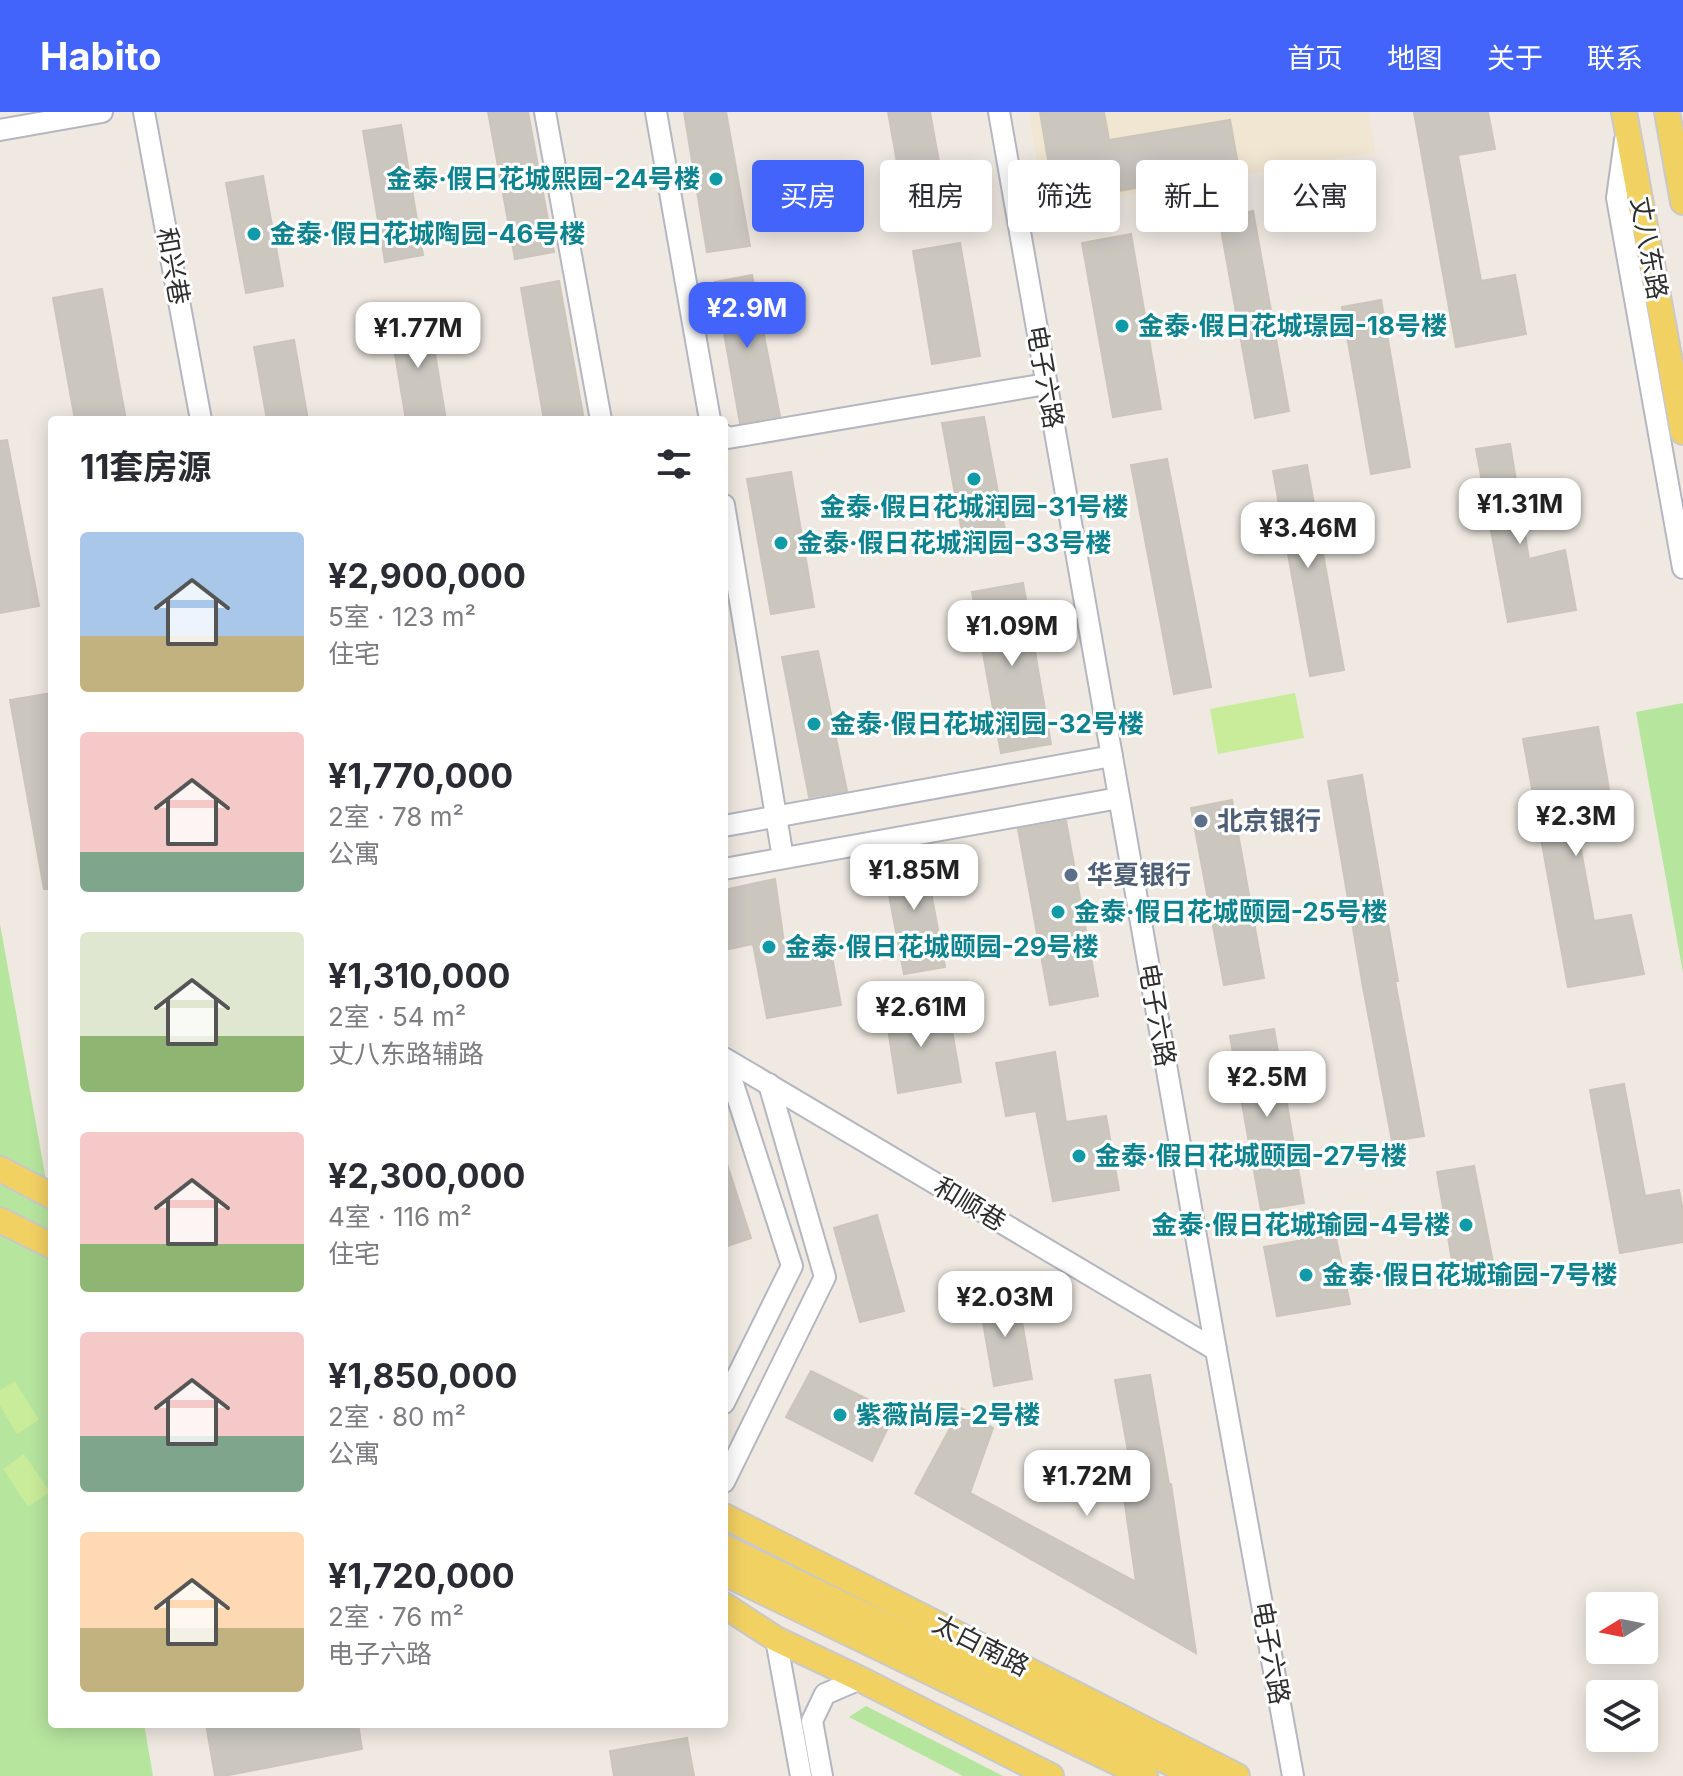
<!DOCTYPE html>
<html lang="zh">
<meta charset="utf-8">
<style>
:root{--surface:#fff;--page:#f2f2f3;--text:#2b2b33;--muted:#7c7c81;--accent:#4264fb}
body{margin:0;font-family:Inter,"Noto Sans SC",sans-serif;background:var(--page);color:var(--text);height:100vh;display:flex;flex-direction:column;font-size:30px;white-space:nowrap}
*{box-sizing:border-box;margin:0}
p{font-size:26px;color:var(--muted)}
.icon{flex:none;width:44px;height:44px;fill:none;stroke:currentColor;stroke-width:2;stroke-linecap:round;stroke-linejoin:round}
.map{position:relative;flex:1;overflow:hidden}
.sheet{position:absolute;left:48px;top:304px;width:680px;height:1312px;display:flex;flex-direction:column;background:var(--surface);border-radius:8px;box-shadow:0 4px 20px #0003}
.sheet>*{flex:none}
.hud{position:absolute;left:752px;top:48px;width:760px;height:72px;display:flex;gap:16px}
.needle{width:52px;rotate:260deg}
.fabs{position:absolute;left:1586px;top:1480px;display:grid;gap:16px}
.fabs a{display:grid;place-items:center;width:72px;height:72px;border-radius:8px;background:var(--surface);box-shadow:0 4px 20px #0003;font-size:40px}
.price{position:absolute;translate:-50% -68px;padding:0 18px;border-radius:16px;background:#fff;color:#222;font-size:26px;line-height:52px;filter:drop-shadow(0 2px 4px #0008)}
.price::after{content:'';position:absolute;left:50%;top:48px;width:24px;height:18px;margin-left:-12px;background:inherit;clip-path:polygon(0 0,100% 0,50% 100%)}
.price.active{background:var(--accent);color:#fff}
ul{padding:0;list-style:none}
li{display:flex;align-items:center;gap:24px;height:200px;padding:0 32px}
li span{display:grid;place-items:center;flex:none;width:224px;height:160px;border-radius:8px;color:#555}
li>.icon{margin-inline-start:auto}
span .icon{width:96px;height:96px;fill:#fffc;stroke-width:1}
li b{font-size:34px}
h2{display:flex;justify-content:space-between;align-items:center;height:96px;padding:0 32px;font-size:34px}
.chip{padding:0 28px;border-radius:8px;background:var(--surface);box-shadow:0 4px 20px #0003;font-size:28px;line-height:72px}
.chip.active{background:var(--accent);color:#fff}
header{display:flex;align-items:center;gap:48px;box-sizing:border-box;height:112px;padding:0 40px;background:var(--accent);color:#fff}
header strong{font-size:38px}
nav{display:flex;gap:44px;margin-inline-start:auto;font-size:28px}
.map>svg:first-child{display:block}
</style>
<header>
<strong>Habito</strong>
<nav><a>首页</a><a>地图</a><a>关于</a><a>联系</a></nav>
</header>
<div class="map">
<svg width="1683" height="1664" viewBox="0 0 1683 1664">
<rect width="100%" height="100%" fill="#efe9e1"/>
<polygon fill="#f0e6d1" points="1029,0 1368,0 1375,40 1045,97"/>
<g fill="#b6e59e">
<polygon points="1683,591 1683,861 1636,600"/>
<polygon points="0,812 52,1101 52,1612 144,1612 153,1664 0,1664"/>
<polygon points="866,1594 1003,1664 963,1664 849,1605"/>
</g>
<g fill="#c9ec9a">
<polygon points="1295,581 1304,626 1218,642 1210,597"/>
<polygon points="15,1269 39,1308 17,1322 0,1294 0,1278"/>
<polygon points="24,1342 50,1380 28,1395 3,1357"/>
</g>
<g fill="#cbc7bf" stroke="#cbc5ba" stroke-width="2">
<polygon points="488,0 528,0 554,140 515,147"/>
<polygon points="684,0 726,0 750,134 707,140"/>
<polygon points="888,0 930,0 948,99 907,106"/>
<polygon points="1040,0 1104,0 1109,28 1230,8 1239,58 1055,90"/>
<polygon points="1414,0 1488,0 1495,37 1458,43 1481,169 1515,163 1526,222 1456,235"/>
<polygon points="401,13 423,143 385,150 363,19"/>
<polygon points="263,64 283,174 246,181 226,71"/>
<polygon points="1253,99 1289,299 1255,306 1219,106"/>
<polygon points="1131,122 1161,297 1113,305 1082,131"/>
<polygon points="960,131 980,244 932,252 913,139"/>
<polygon points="752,163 780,304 740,311 715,170"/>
<polygon points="559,169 584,308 544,308 521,176"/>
<polygon points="102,177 126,308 75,308 53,186"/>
<polygon points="1381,188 1410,355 1371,362 1342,195"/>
<polygon points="429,205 446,308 406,308 390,212"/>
<polygon points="294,228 308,308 267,308 254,235"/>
<polygon points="984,305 1006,424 964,431 942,311"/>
<polygon points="7,328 39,494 0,501 0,329"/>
<polygon points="1510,332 1529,447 1565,438 1576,498 1508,510 1476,337"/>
<polygon points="1167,347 1211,575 1174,582 1131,353"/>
<polygon points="1307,353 1344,558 1310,564 1273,359"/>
<polygon points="791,360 814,495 771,502 747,367"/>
<polygon points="1023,471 1051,632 1001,641 972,480"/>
<polygon points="818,539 847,679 809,685 782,545"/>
<polygon points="52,581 52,777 44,777 10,588"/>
<polygon points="1598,615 1609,677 1571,684 1594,809 1631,803 1644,862 1568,875 1523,627"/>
<polygon points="1362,663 1398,869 1395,869 1424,1024 1392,1029 1363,875 1328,669"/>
<polygon points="1232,688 1264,866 1224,873 1191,696"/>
<polygon points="1066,709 1098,884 1050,893 1018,717"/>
<polygon points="923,738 945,855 904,862 882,746"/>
<polygon points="775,767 785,838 829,829 841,893 767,906 753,832 724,838 724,778"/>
<polygon points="910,887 913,909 949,901 961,970 898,981 884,891"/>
<polygon points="1274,917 1304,1091 1261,1098 1230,924"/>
<polygon points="1055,940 1066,1010 1106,1004 1119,1078 1053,1089 1036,999 1006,1004 996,951"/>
<polygon points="1624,972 1645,1084 1679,1078 1683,1099 1683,1130 1620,1141 1590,978"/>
<polygon points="724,1052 727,1052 751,1126 724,1135"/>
<polygon points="1474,1054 1496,1165 1456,1172 1437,1060"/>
<polygon points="877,1103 904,1199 860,1210 834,1116"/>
<polygon points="1335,1122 1350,1192 1277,1204 1264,1135"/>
<polygon points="1017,1181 1032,1267 994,1274 979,1187"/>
<polygon points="811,1259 895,1301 872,1349 786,1305"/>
<polygon points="1150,1263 1169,1372 1171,1372 1196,1541 915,1381 961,1296 993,1316 970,1381 1136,1470 1123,1378 1135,1377 1115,1268"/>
<polygon points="206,1612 358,1612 362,1637 224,1664 215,1664"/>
<polygon points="687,1626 694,1664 614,1664 610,1639"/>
</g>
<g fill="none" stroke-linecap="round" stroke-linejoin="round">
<defs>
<g id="minor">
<polyline points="144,0 201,308"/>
<polyline points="545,0 601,308"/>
<polyline points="656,0 710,308"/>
<polyline points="999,0 1216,1238 1293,1664"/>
<polyline points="0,18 102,0"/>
<polyline points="1625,28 1617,86 1683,456"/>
<polyline points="724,323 728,326 1046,272"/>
<polyline points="724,393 783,746"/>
<polyline points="724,714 1112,644"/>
<polyline points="724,757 1119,686"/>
<polyline points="724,946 1216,1238"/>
<polyline points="724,1291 792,1154 725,947"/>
<polyline points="724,1370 825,1165 769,972"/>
<polyline points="776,1527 801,1664"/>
<polyline points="822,1664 812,1609 825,1582 860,1567"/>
</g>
<g id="major">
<polyline points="1624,0 1683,320"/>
<polyline points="1667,0 1683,90"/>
<polyline points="0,1057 52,1084"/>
<polyline points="0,1108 52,1134"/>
<polyline points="724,1404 1237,1664"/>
<polyline points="724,1435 1197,1664"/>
<polyline points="724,1461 1145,1664"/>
<polyline points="724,1493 776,1527 860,1567 1051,1664"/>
</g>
</defs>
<use href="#minor" stroke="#b4b7c1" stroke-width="24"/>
<use href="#major" stroke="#c9c9c9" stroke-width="28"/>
<use href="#minor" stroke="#fff" stroke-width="20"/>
<use href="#major" stroke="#f2d163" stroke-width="24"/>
</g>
<g fill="#0f9aa8" stroke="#fff" stroke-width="3">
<circle cx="716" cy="67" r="8"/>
<circle cx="254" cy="122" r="8"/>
<circle cx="1122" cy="214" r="8"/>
<circle cx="974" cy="367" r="8"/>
<circle cx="781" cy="431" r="8"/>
<circle cx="814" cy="612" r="8"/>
<circle cx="1058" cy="800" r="8"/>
<circle cx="769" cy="835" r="8"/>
<circle cx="1079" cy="1044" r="8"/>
<circle cx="1466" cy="1113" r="8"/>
<circle cx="1306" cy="1163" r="8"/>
<circle cx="840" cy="1303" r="8"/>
</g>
<g fill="#5c6f8a" stroke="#fff" stroke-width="3">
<circle cx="1201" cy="709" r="8"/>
<circle cx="1071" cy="763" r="8"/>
</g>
<g text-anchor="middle" stroke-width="6" stroke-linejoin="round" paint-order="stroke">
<g font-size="26" font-weight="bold" fill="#0d838f" stroke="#fff" text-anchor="start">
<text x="700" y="76" text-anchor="end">金泰·假日花城熙园-24号楼</text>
<text x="270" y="131">金泰·假日花城陶园-46号楼</text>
<text x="1138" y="223">金泰·假日花城璟园-18号楼</text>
<text x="974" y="404" text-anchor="middle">金泰·假日花城润园-31号楼</text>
<text x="797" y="440">金泰·假日花城润园-33号楼</text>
<text x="830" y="621">金泰·假日花城润园-32号楼</text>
<text x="1074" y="809">金泰·假日花城颐园-25号楼</text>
<text x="785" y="844">金泰·假日花城颐园-29号楼</text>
<text x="1095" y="1053">金泰·假日花城颐园-27号楼</text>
<text x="1450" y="1122" text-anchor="end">金泰·假日花城瑜园-4号楼</text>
<text x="1322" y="1172">金泰·假日花城瑜园-7号楼</text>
<text x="856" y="1312">紫薇尚层-2号楼</text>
</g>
<g font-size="26" fill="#2e2e2e" stroke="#fff">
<text transform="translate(1649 136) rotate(80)" y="9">丈八东路</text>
<text transform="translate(173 154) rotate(80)" y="9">和兴巷</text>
<text transform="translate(1045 265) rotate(80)" y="9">电子六路</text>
<text transform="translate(1157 903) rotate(80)" y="9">电子六路</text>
<text transform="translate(970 1092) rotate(31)" y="9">和顺巷</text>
<text transform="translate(981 1533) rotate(27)" y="9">太白南路</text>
<text transform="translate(1271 1541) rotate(80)" y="9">电子六路</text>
</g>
<g font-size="26" font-weight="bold" fill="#4e5e75" stroke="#fff" text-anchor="start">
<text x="1217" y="718">北京银行</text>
<text x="1087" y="772">华夏银行</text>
</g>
</g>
</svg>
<div class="fabs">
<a><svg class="needle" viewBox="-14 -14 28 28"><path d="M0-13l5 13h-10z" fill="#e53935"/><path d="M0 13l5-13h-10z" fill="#7c7c81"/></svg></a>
<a><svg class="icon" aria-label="layers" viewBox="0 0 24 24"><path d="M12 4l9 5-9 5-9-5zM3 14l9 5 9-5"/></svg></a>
</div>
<b class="price active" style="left:747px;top:238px">¥2.9M</b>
<b class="price" style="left:418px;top:258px">¥1.77M</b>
<b class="price" style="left:1520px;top:434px">¥1.31M</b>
<b class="price" style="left:1308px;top:458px">¥3.46M</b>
<b class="price" style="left:1012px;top:556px">¥1.09M</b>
<b class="price" style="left:1576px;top:746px">¥2.3M</b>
<b class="price" style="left:914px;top:800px">¥1.85M</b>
<b class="price" style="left:921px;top:937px">¥2.61M</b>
<b class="price" style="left:1267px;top:1007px">¥2.5M</b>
<b class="price" style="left:1005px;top:1227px">¥2.03M</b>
<b class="price" style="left:1087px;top:1406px">¥1.72M</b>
<div class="hud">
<a class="chip active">买房</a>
<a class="chip">租房</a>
<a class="chip">筛选</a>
<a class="chip">新上</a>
<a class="chip">公寓</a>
</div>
<section class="sheet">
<h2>11套房源<svg class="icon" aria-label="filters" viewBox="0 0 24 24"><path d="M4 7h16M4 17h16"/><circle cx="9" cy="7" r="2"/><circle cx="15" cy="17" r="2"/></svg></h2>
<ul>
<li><span style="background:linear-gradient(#a9c7e8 65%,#c2b280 0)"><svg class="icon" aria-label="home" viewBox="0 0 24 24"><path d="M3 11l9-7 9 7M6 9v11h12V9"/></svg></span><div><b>¥2,900,000</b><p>5室 · 123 m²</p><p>住宅</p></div></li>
<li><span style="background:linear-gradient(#f6c9c9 75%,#7fa58c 0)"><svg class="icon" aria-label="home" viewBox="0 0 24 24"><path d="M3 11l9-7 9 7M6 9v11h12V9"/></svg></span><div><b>¥1,770,000</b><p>2室 · 78 m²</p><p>公寓</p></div></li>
<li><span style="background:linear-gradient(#dfe7d0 65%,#8fb573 0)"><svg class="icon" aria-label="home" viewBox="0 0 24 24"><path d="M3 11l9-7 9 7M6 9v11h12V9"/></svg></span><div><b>¥1,310,000</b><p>2室 · 54 m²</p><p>丈八东路辅路</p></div></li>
<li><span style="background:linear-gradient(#f6c9c9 70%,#8fb573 0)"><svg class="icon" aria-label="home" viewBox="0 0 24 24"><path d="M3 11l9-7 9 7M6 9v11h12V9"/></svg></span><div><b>¥2,300,000</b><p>4室 · 116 m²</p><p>住宅</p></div></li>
<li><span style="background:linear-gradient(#f6c9c9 65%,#7fa58c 0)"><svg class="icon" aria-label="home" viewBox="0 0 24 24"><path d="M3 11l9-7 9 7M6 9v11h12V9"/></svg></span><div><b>¥1,850,000</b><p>2室 · 80 m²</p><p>公寓</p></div></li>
<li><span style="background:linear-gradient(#ffd9b3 60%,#c2b280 0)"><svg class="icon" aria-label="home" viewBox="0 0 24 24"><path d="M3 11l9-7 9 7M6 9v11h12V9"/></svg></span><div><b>¥1,720,000</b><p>2室 · 76 m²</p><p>电子六路</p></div></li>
</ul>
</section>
</div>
